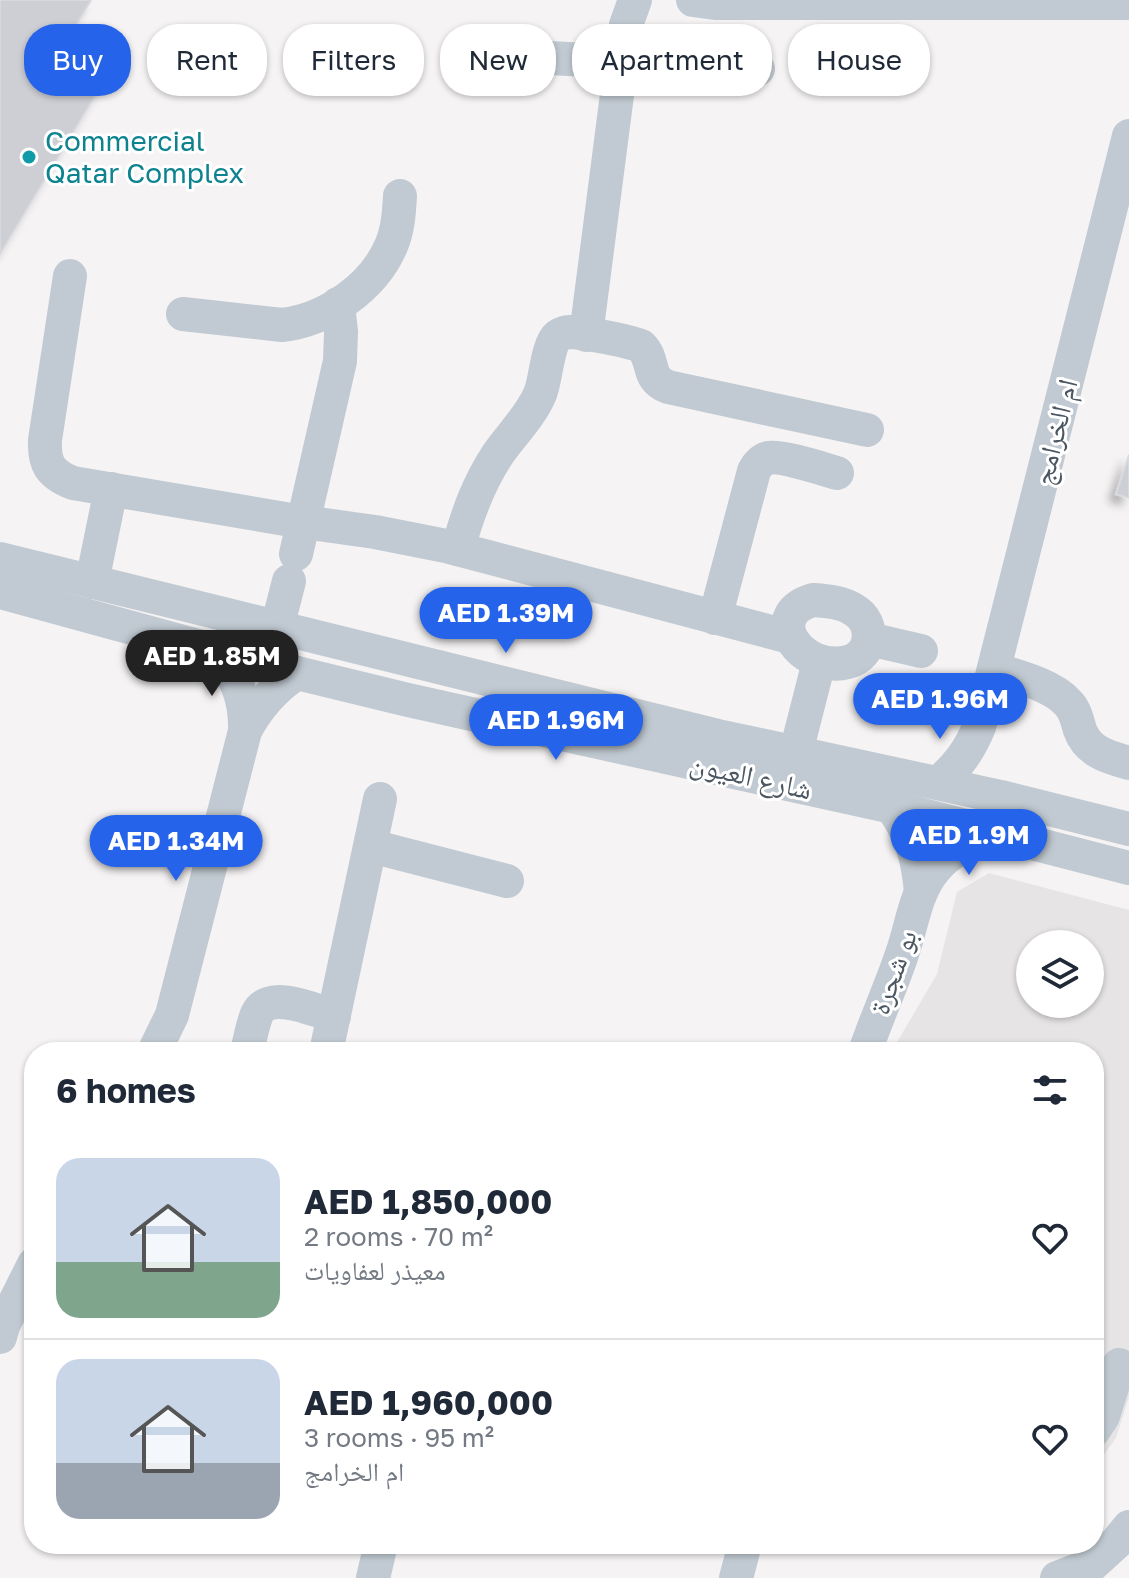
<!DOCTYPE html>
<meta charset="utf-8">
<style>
:root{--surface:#fff;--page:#f2f2f3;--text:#1f2937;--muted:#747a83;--line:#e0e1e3;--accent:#2563eb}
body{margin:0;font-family:"Golos Text","Noto Naskh Arabic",sans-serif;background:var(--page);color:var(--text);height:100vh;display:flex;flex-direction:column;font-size:30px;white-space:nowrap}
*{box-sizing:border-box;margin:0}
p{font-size:26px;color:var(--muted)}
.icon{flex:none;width:44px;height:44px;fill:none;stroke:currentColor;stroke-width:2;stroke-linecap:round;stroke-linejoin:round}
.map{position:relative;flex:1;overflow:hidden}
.details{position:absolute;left:24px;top:1042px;width:1080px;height:512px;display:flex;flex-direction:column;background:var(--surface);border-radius:32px;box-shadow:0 2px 6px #0004}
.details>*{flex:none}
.guide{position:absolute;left:24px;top:24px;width:1082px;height:72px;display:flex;gap:16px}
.tools{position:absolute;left:1016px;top:930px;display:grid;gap:16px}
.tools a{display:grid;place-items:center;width:88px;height:88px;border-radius:50%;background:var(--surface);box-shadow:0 2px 6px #0004;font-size:40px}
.price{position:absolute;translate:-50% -68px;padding:0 18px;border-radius:28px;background:var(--accent);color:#fff;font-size:26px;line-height:52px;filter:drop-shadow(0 2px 4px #0008)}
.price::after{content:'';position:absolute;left:50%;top:48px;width:24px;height:18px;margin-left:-12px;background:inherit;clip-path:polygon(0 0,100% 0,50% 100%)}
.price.on{background:#222;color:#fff}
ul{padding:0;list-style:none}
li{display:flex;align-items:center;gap:24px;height:200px;padding:0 32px}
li+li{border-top:2px solid var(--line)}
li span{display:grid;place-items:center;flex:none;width:224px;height:160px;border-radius:24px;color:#555}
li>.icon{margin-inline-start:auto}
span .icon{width:96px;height:96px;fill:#fffc;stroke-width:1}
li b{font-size:34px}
h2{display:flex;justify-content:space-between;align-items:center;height:96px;padding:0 32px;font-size:34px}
.tag{padding:0 28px;border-radius:32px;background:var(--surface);box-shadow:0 2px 6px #0004;font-size:28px;line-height:72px}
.tag.on{background:var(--accent);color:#fff}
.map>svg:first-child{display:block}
</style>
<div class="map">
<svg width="1129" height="1578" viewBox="0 0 1129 1578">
<defs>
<filter id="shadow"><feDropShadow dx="-7" dy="7" stdDeviation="4" flood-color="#0004"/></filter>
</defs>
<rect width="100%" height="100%" fill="#f5f3f3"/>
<path fill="#e6e4e5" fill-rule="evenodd" d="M989 873 1129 910V1397L1116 1438 1094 1468V1052H894L896 1044 937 974 957 892ZM1030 944H1090V1004H1030Z"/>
<g fill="#cdcfd5" stroke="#d7d9de" stroke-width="2" filter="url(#shadow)">
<polygon points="0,0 91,0 72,32 117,59 0,254"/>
<polygon points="1129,455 1129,498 1116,494"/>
</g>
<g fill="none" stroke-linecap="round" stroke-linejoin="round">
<g stroke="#c1cad2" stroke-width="34">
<polyline points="693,0 715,3 1129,3"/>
<polyline points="549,58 758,69"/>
<path d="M70 276 45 440C44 464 50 474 73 483L303 522 375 532 446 546 790 637"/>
<path d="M183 314 282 325C326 320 373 288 391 246 398 230 399 213 400 196"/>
<polyline points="586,335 626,25 635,0"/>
<path d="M458 549C467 515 478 484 498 454 512 434 530 417 540 394 546 380 547 345 558 336 561 334 565 332 569 332 583 332 628 341 641 346 656 361 645 378 668 387L867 430"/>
<polyline points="296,554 340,361 341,332 338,304"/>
<polyline points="0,559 718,736 1001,797 1129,829"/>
<polyline points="92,582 111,489"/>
<polyline points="0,592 297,673 408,700 892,807 1129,868"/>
<path d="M813 600C827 601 842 602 854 610 876 623 873 656 848 662 802 674 760 616 813 600Z"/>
<path d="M715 618 754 471C757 465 761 460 768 458 780 455 823 469 837 473"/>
<polyline points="277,628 289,581"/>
<polyline points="869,639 921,651"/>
<path d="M216 651C236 675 246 699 245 731"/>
<path d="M994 669C1016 676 1052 685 1067 702 1075 709 1077 720 1080 730 1088 752 1108 757 1129 763"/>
<polyline points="796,752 819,662"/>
<path d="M938 783C958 766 969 751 979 727L1129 136"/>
<path d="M892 807C912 836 918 858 921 892"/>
<polyline points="371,846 507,881"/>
<path d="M154 1052 172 1015 245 731C258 706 274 688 297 673"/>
<path d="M247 1052C250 1040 252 1026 257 1014 268 989 314 1010 334 1016"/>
<polyline points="326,1052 380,799"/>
<path d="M865 1052C876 1019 891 987 902 954 912 926 915 892 935 869 951 849 975 841 999 835"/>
<polyline points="0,1337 3,1326 34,1264"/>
<polyline points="1094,1430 1103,1416 1119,1365"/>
<polyline points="373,1578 381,1544"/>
<polyline points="736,1578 745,1544"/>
<polyline points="1057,1578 1093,1564 1116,1543 1129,1527"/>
</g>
</g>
<circle fill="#0f9aa8" stroke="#fff" stroke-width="3" cx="29" cy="157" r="8"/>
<g text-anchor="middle" stroke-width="6" stroke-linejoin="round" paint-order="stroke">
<g font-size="28" fill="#0d838f" stroke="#fff" text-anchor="start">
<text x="45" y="151">Commercial<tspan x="45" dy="32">Qatar Complex</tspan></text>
</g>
<g font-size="28" fill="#4a5661" stroke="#fff">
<text transform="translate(1055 432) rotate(-76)" y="10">ام الخرامج</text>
<text transform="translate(751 776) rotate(13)" y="10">شارع العيون</text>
<text transform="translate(893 972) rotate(-70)" y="10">بو شجرة</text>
</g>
</g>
</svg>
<div class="tools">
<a><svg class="icon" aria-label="layers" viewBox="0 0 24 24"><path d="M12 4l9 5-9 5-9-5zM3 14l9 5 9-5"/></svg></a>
</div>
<b class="price" style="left:506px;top:655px">AED 1.39M</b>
<b class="price on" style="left:212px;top:698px">AED 1.85M</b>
<b class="price" style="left:940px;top:741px">AED 1.96M</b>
<b class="price" style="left:556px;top:762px">AED 1.96M</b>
<b class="price" style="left:969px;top:877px">AED 1.9M</b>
<b class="price" style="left:176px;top:883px">AED 1.34M</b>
<div class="guide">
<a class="tag on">Buy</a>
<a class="tag">Rent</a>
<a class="tag">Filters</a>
<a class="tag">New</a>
<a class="tag">Apartment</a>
<a class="tag">House</a>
</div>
<section class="details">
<h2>6 homes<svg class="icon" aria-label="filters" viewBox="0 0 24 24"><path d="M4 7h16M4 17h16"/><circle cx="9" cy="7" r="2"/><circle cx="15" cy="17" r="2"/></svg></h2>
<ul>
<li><span style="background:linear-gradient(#c9d6e8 65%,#7fa58c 0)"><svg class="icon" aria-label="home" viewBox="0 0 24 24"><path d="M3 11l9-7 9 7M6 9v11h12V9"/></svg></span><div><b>AED 1,850,000</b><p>2 rooms · 70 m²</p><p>معيذر لعفاويات</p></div><svg class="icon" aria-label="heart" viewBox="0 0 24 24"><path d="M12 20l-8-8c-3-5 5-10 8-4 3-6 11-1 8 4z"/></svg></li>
<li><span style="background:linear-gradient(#c9d6e8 65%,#9aa5b1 0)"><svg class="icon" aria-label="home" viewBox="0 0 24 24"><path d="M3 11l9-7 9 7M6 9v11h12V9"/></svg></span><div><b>AED 1,960,000</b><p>3 rooms · 95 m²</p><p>ام الخرامج</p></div><svg class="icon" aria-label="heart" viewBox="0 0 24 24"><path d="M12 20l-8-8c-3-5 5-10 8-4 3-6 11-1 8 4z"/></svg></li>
</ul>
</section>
</div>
